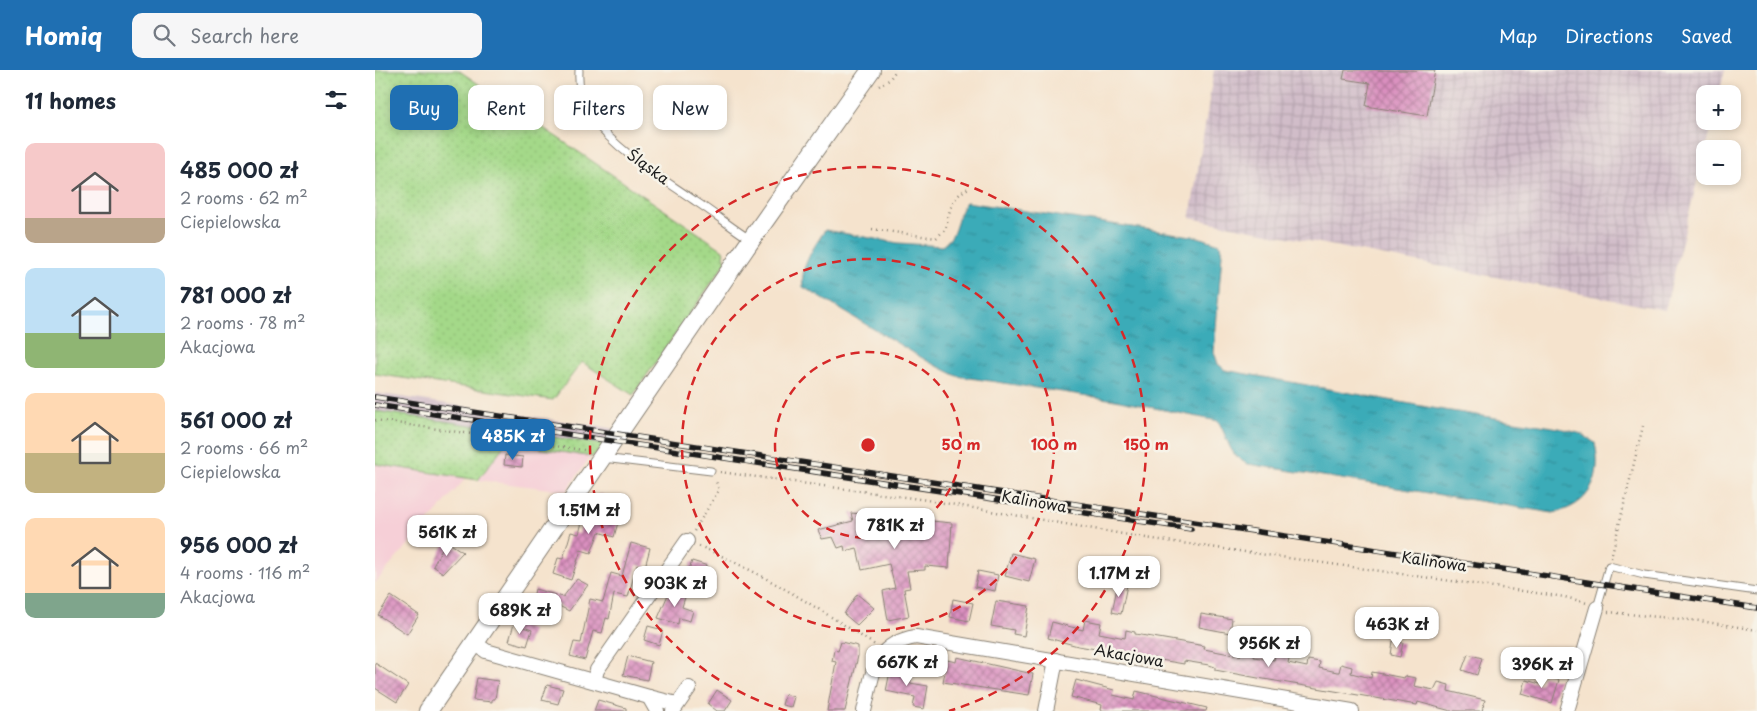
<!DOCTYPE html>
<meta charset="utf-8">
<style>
:root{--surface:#fff;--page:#f6f6f7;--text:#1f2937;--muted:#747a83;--accent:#1f6fb2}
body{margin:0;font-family:"Playpen Sans",sans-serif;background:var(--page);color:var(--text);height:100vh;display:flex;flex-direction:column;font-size:19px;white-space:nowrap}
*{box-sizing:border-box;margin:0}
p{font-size:16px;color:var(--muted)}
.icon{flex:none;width:28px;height:28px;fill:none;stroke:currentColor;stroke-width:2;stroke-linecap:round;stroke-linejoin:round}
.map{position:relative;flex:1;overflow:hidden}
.sheet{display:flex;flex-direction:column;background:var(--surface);width:375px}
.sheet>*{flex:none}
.top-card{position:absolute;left:15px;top:15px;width:475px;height:45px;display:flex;gap:10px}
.controls{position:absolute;left:1321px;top:15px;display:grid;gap:10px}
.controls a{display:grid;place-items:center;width:45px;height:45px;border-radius:10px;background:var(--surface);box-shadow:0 2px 8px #0003;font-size:25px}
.price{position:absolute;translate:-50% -42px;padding:0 11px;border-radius:10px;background:#fff;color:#222;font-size:16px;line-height:32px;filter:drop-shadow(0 1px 2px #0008)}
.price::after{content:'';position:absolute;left:50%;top:30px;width:15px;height:11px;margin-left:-8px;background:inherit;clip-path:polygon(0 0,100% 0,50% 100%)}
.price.current{background:var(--accent);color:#fff}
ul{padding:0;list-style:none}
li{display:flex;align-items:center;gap:15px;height:125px;padding:0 25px}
li span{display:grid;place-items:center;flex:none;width:140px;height:100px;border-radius:10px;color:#555}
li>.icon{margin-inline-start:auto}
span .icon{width:60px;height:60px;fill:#fffc;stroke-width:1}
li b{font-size:21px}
h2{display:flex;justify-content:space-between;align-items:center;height:60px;padding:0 25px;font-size:21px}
.pill{padding:0 18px;border-radius:10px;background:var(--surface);box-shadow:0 2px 8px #0003;font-size:18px;line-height:45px}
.pill.current{background:var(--accent);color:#fff}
header{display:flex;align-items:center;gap:30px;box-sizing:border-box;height:70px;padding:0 25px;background:var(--accent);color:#fff}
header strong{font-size:24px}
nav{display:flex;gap:28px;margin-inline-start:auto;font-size:18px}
.search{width:350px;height:45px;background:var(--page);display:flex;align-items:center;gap:12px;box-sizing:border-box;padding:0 18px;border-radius:10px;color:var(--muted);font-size:19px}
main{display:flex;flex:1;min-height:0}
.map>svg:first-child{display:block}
</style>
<header>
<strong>Homiq</strong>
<div class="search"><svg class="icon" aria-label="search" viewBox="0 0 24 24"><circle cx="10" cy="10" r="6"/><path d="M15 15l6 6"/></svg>Search here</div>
<nav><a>Map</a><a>Directions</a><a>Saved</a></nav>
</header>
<main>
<section class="sheet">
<h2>11 homes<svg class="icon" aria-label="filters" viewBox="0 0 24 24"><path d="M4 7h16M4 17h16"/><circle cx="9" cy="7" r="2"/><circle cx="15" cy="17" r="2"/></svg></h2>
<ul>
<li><span style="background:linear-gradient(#f6c9c9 75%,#b9a48a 0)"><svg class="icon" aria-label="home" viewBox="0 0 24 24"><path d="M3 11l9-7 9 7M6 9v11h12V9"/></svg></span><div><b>485 000 zł</b><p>2 rooms · 62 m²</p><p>Ciepielowska</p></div></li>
<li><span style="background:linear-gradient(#bfe0f5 65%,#8fb573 0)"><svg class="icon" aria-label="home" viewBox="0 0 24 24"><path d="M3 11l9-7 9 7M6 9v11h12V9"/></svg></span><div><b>781 000 zł</b><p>2 rooms · 78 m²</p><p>Akacjowa</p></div></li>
<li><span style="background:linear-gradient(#ffd9b3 60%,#c2b280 0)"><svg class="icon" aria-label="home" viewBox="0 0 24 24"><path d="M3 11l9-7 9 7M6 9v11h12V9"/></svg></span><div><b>561 000 zł</b><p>2 rooms · 66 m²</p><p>Ciepielowska</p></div></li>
<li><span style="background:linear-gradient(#ffd9b3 75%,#7fa58c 0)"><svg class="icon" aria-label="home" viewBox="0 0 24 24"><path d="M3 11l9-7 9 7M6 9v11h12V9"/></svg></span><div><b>956 000 zł</b><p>4 rooms · 116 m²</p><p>Akacjowa</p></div></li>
</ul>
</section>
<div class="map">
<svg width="1382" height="641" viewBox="0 0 1382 641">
<defs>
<pattern id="industrial-grid" width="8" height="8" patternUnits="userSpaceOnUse" patternTransform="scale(1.25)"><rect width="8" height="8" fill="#d1bdc9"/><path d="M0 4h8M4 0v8" fill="none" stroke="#b3a2ac"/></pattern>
<pattern id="grass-dots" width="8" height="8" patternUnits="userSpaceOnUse" patternTransform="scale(1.25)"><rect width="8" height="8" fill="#a4d989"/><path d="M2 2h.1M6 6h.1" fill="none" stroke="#8dba76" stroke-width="1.8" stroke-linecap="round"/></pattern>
<pattern id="water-ripples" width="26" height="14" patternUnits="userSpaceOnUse" patternTransform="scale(1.25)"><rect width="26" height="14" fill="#3babb8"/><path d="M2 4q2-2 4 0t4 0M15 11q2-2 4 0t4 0" fill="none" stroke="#318a95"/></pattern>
<pattern id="building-cross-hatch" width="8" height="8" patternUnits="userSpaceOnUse" patternTransform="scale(1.25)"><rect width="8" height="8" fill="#da8fbf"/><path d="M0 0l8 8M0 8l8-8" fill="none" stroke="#b0749a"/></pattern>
</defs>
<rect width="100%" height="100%" fill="#f7f3e8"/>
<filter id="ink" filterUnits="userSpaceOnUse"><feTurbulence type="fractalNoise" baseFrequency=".02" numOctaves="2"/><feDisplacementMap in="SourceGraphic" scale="10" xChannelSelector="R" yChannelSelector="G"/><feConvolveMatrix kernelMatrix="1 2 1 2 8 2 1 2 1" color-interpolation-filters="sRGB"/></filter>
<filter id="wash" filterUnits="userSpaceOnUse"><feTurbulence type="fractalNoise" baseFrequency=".0096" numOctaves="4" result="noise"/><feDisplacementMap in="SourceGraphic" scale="20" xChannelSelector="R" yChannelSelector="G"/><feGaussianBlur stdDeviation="1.12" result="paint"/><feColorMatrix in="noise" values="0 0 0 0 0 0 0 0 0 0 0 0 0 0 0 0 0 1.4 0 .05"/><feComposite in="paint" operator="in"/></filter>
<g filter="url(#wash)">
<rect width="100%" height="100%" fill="#f5e3cd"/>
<g fill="#f6cfd7">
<polygon points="131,373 201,383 217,387 213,390 191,421 103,410"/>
<polygon points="0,394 91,408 0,513"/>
</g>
<polygon fill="url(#industrial-grid)" points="839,0 1350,0 1344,24 1330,24 1330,51 1337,51 1290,240 815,148"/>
<polygon fill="#d1bdc9" points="0,323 86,336 241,359 231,375 0,341"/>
<g fill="url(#grass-dots)" stroke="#607a52">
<polygon points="0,0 83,0 348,180 351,192 258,325 207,292 178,330 0,304"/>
<polygon points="0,341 231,375 217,387 131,373 103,410 91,408 0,394"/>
</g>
<path fill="url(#water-ripples)" stroke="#2c646a" d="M591 132 823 167 845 174 847 184 839 282 843 294 850 300 1063 339 1184 358 1207 364 1220 373C1228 409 1214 436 1178 443L873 394C853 386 853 367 843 351L740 330 582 306 554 292 428 217C425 196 439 177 450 160L523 173 567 176C586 162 578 149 591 132Z"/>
<g id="blocks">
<g fill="url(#building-cross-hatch)">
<polygon points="970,0 1060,0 1052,46 991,36 995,13 968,9"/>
<polygon points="130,385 148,387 147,397 129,395"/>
<polygon points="225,424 240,429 238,435 247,438 239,467 224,462 216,483 206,480 196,510 178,504 183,488 188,489 196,462 204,464 208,448 217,450"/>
<polygon points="476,443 577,453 574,498 550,496 550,500 532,501 535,518 529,519 534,546 513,550 508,521 520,518 514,494 487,500 482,478 470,481 469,476 463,478 458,467 447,469 443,460 478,451"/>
<polygon points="71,471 88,482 68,503 58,496"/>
<polygon points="256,473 275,478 270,497 262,495 253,527 239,524 234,549 231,548 227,563 218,561 210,590 195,586 199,572 206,573 215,529 228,532 236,503 247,506"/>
<polygon points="636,483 660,489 654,512 630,506"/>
<polygon points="317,491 333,496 326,518 307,512 311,499 314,500"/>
<polygon points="603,501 623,505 620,521 600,517"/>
<polygon points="202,509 213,515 194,541 178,533 173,548 155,543 160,519 188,527"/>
<polygon points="743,513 752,515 746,544 737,542"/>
<polygon points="295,520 311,524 307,537 318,541 315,551 304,548 303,554 283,548"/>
<polygon points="482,524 499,538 482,555 469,544"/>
<polygon points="16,526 44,545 32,564 3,545"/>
<polygon points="578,529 598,533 594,551 575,547"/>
<polygon points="621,531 654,536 649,566 638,564 639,560 616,556"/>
<polygon points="826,544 857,549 855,563 824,557"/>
<polygon points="710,550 726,553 724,563 750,568 751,560 760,562 760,564 830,576 829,579 865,586 869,577 881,579 879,587 899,590 902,576 916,579 913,593 932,597 933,590 945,592 944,598 962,602 964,602 966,594 977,597 976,603 996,608 997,602 1029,608 1030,606 1041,608 1039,616 1059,620 1063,612 1074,615 1073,621 1110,630 1107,641 1076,641 1043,632 1042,635 883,608 840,600 840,597 834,595 809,591 809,594 703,576 673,568 677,552 708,560"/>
<polygon points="139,554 157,560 152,576 134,571"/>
<polygon points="273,556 288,560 284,575 269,570"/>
<polygon points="1018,571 1028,573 1025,587 1016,585"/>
<polygon points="466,572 483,576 483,586 470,641 452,641 461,592 457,591 459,580 463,581"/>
<polygon points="1093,584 1107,588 1102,605 1087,600"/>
<polygon points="253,586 276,592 272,610 248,605"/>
<polygon points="582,587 658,604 654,625 568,612 572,590 581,592"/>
<polygon points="0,593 33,615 22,632 0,618"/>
<polygon points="516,597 538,602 535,613 553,616 549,639 538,637 540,627 511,621"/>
<polygon points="1168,606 1184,610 1177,633 1147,624 1151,610 1165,614"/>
<polygon points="102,608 123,611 120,629 117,629 117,632 98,630"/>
<polygon points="701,610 739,620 738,625 759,630 761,621 832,638 831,641 731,641 726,640 727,635 696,627"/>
<polygon points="172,615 188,619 183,634 167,630"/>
<polygon points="342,620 357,630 350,641 342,641 333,634"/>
<polygon points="410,624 419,627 416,637 407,635"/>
<polygon points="223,630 251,638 251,641 219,641"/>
</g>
</g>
</g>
<g filter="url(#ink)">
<use href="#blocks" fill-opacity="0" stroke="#888074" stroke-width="1"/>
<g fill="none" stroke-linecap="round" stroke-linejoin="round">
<defs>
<g id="service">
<path d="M204 0C203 17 207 33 216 47 243 82 284 106 320 131 339 143 357 158 376 170"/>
<polyline points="228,388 336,401"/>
<polyline points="1222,538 1234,496 1269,505 1382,521"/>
</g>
<g id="minor">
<polyline points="100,573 111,581 274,627"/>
<polyline points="219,611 222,600 312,471"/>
<polyline points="282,641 274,627 302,634"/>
<polyline points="298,641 314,618"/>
<path d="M489 641C498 605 497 574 541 567L977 641"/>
<polyline points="671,641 681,590"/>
<polyline points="1192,641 1222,538"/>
</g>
<polyline id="tertiary" points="53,641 376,170 496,0"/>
</defs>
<use href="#service" stroke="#888074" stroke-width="9"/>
<use href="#minor" stroke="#888074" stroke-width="16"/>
<use href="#tertiary" stroke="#888074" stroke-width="20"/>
<g stroke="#888074" stroke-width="2.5" stroke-dasharray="1 4" stroke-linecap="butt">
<polyline points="504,16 514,10 521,0"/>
<path d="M497 159 561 168 571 159C574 140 577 125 596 117"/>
<polyline points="0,350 215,381"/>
<polyline points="345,402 552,430 771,468 1190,527 1212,533"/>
<polyline points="319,461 344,420 340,409"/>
<path d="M324 476C386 502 443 538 500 575"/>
<polyline points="1236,488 1268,356"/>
<polyline points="1233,542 1325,551 1382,560"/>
</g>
<use href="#service" stroke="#fff" stroke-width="7"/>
<use href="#minor" stroke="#fff" stroke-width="14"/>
<use href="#tertiary" stroke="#fff" stroke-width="18"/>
<defs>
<g id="rail">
<polyline points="0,327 1382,538"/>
<polyline points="0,335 816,459"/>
</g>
</defs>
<use href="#rail" stroke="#1c1c1c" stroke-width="5.5"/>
<use href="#rail" stroke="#f7f3e8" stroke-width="4" stroke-dasharray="11" stroke-linecap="butt"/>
</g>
</g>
<g fill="none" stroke="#d62828" stroke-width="2.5" stroke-dasharray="9 6">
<circle cx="493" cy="375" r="93"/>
<circle cx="493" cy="375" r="186"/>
<path d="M412 641A278 278 0 1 1 574 641"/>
</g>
<g text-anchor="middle" stroke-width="5" stroke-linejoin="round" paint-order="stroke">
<g font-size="15" fill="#1c1c1c" stroke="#f7f3e8">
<text transform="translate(273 97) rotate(36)" y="5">Śląska</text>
<text transform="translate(659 432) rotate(10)" y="5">Kalinowa</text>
<text transform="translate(1059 492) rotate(8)" y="5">Kalinowa</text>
<text transform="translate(754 586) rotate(10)" y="5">Akacjowa</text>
</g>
</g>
<circle cx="493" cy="375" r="8" fill="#d62828" stroke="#f7f3e8" stroke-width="2.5"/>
<g font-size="15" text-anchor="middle" font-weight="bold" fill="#d62828" stroke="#f7f3e8" stroke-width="5" stroke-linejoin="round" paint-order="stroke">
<text x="586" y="380">50 m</text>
<text x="679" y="380">100 m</text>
<text x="771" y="380">150 m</text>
</g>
</svg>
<div class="controls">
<a>+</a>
<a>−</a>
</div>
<b class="price current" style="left:138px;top:391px">485K zł</b>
<b class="price" style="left:214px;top:465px">1.51M zł</b>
<b class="price" style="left:520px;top:480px">781K zł</b>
<b class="price" style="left:72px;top:487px">561K zł</b>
<b class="price" style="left:744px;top:528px">1.17M zł</b>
<b class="price" style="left:300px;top:538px">903K zł</b>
<b class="price" style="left:145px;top:565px">689K zł</b>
<b class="price" style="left:1022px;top:579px">463K zł</b>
<b class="price" style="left:894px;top:598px">956K zł</b>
<b class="price" style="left:532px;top:617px">667K zł</b>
<b class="price" style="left:1167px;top:619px">396K zł</b>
<div class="top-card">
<a class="pill current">Buy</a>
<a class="pill">Rent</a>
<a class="pill">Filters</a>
<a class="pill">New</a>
</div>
</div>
</main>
